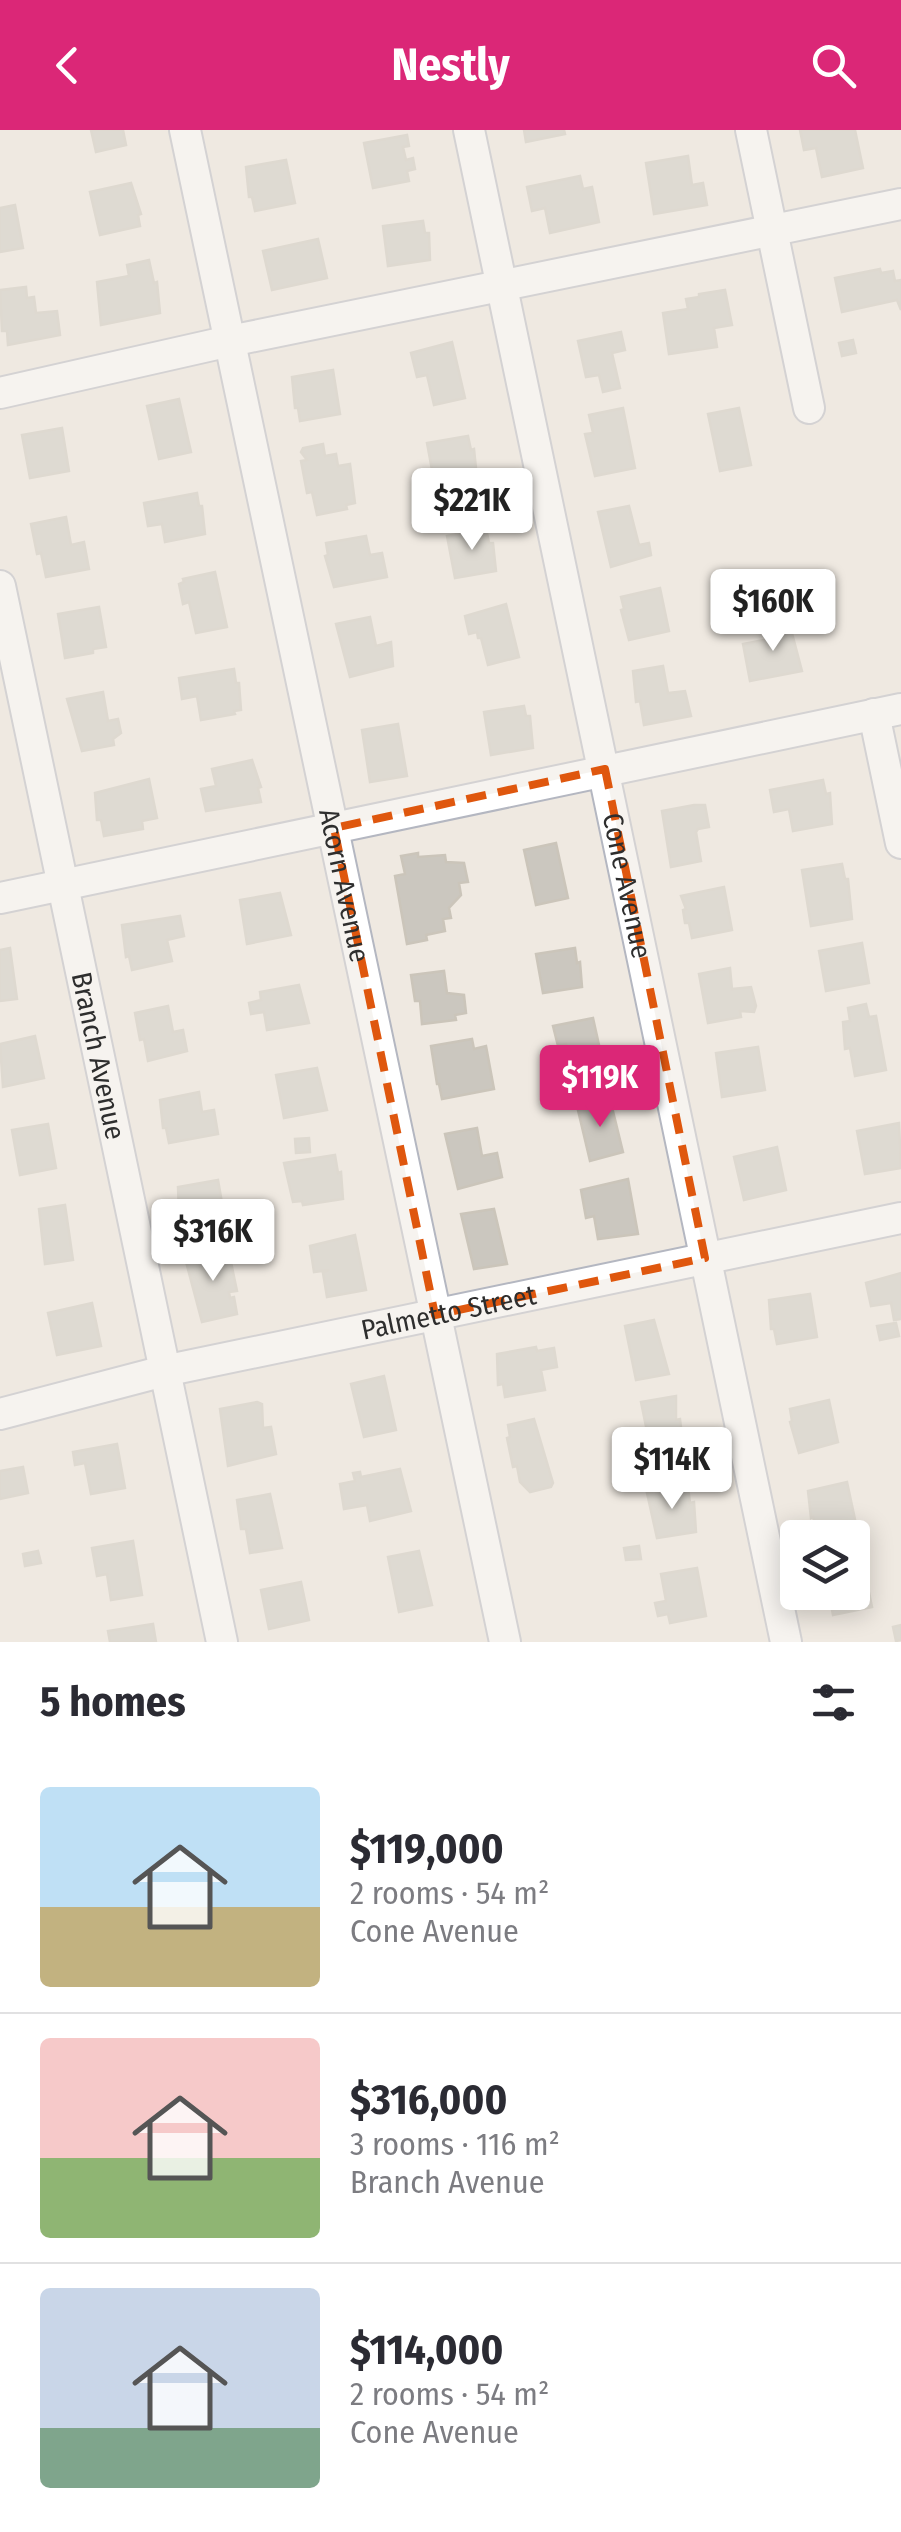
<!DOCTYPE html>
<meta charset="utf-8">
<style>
:root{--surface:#fff;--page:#f7f7f7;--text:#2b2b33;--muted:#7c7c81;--line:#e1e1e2;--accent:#db2777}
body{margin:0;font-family:"Fira Sans Condensed",sans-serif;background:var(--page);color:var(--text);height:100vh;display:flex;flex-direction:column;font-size:38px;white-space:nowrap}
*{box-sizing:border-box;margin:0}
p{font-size:32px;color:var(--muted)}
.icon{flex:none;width:55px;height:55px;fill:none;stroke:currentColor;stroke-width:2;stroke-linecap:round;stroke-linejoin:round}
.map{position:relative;height:1512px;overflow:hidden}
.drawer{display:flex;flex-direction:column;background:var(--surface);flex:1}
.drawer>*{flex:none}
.tools{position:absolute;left:780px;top:1390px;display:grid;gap:20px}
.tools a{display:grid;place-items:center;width:90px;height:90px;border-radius:10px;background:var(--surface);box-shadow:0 5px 25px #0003;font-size:50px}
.price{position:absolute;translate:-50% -85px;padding:0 22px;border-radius:10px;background:#fff;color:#222;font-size:32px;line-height:65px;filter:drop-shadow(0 2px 5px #0008)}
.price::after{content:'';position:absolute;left:50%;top:60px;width:30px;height:22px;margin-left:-15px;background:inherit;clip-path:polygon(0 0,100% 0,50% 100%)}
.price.on{background:var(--accent);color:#fff}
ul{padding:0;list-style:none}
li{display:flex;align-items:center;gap:30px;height:250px;padding:0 40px}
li+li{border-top:2px solid var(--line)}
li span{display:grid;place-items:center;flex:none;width:280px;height:200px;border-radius:10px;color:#555}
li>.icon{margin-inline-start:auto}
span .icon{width:120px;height:120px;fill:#fffc;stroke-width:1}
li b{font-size:42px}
h2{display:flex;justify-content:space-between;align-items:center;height:120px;padding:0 40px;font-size:42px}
header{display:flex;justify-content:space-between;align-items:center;height:130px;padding:0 40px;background:var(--accent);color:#fff;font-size:45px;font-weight:700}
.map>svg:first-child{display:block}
</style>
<header><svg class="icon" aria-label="back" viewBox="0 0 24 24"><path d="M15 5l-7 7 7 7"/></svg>Nestly<svg class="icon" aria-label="search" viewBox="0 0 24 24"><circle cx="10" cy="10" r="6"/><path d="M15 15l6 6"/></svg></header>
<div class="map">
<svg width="901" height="1512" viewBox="0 0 901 1512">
<rect width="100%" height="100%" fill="#efe9e1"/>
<g fill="#cbc7bf" stroke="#cbc5ba" stroke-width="2.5">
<polygon points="91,0 123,0 126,15 96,22"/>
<polygon points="524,0 564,0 565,4 526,12"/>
<polygon points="800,0 855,0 863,38 822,47 816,18 804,20"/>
<polygon points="407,5 409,16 403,17 406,30 413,28 415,39 407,41 409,51 373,58 364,13"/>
<polygon points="688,26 692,55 703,53 707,75 654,84 646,33"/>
<polygon points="286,30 295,73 255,81 252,67 249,67 246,37"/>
<polygon points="580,46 583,59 592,57 599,92 550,103 545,78 532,81 527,57"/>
<polygon points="131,53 141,84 138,85 140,96 100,105 90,62"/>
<polygon points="15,75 23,118 0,122 0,78"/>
<polygon points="423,91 425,103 429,103 430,130 388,136 383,96"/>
<polygon points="318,109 327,148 272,160 263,121"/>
<polygon points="149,130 154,153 157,152 160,183 101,195 97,152 129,146 127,135"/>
<polygon points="880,139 881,143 893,141 895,151 901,150 901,180 897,170 842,182 835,148"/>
<polygon points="26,157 27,168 34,167 36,183 57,181 60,205 8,215 7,201 2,201 0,160"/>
<polygon points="725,160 732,195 714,198 717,217 669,224 663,183 688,179 686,169 699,167 699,164"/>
<polygon points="621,202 625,220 612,223 620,258 603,262 599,245 586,247 578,211"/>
<polygon points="853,210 856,223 842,226 839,213"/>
<polygon points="452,212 465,268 434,275 427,245 417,247 411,223"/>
<polygon points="333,240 340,284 300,291 298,278 295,278 292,247"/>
<polygon points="179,269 191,322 159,329 147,276"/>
<polygon points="623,278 635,338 595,346 585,304 593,303 589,285"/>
<polygon points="739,278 751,335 720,341 708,284"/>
<polygon points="62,298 69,341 30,348 22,305"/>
<polygon points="468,306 471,320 474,319 477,348 435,356 427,313"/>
<polygon points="323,314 325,326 336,324 338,336 350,334 355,373 346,375 347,379 317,385 312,362 307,363 301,331 307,330 301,322 303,318"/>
<polygon points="197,363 199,376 202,376 205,404 165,412 162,394 148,396 144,373"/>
<polygon points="629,376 639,415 649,413 651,425 611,437 598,382"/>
<polygon points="66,387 71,415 84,412 89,439 46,447 41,423 37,424 31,394"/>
<polygon points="486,398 489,413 493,413 496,441 455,448 447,406"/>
<polygon points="366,406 370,425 382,423 387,447 334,457 325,426 328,425 326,413"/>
<polygon points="215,442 227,497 196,503 189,472 183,474 179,454 184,452 183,449"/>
<polygon points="660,458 669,501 629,510 621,480 624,479 621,467"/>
<polygon points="506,474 519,527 488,535 481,508 478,508 477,502 469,504 465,486"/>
<polygon points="99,477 106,517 93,519 93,523 65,528 58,484"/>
<polygon points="822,482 824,494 807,497 805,485"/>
<polygon points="370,487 376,516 391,512 393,536 350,547 336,494"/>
<polygon points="788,488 802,541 750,551 743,514 774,508 771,492"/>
<polygon points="663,536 668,563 685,561 691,586 644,595 640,571 636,572 633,541"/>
<polygon points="234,539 236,553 239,553 241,580 234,581 235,584 201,590 197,566 182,569 179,548"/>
<polygon points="103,562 108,591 118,589 121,603 113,609 114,615 82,621 67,569"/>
<polygon points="524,576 526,586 530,586 533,618 491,625 484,582"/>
<polygon points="398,594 407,646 370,652 362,600"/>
<polygon points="252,630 261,657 258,658 261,672 206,681 201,659 216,656 212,639"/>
<polygon points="149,649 157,688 142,691 143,699 104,706 101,690 97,690 95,663"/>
<polygon points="823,650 826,664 830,663 832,694 793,701 789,679 774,682 770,660"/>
<polygon points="694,675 705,675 709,697 698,699 696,702 701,731 671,737 662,681"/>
<polygon points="556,713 568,768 536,775 524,720"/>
<polygon points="418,723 418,727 445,725 446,732 464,733 468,752 459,753 461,765 449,778 451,788 443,789 445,801 426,805 427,810 407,814 395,746 405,744 401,726"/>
<polygon points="842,734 845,749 848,749 852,789 811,796 802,740"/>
<polygon points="724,757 732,800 692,808 689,793 685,793 683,780 686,779 681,766"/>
<polygon points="280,763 291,805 247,814 240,770"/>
<polygon points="180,786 184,806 167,810 172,831 132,840 129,826 126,827 122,795"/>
<polygon points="862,813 869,853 826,861 819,821"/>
<polygon points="10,818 17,869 0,871 0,820"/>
<polygon points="575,818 577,833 580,832 582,857 543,863 536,824"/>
<polygon points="730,838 732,859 751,857 756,876 754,882 740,881 741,887 708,893 699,844"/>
<polygon points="444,841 447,863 464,865 466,883 455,885 456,890 422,894 420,871 415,871 411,845"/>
<polygon points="299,855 309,893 267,900 264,882 251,884 249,873 261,870 260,862"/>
<polygon points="866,874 869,887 876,886 886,940 855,946 850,918 845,919 843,892 850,891 848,878"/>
<polygon points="168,876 173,902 183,900 187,921 148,931 144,909 140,910 135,883"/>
<polygon points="593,888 605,942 574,949 566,914 558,916 553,896"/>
<polygon points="35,906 44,948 3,957 0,914"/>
<polygon points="472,909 474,919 486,916 494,959 442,969 439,954 437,954 431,916"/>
<polygon points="758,917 765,960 722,967 716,923"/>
<polygon points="317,938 327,980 284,988 276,945"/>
<polygon points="199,962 202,982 214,980 218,1004 169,1013 166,998 163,998 160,970"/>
<polygon points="610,969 623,1022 590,1031 577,976"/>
<polygon points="899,993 901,1038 865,1044 857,1001"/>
<polygon points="48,994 56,1038 20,1045 12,1000"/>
<polygon points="477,998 482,1026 497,1023 502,1047 458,1059 445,1004"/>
<polygon points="309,1008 310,1022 296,1023 295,1009"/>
<polygon points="777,1017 786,1060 744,1070 734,1027"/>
<polygon points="335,1025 338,1043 341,1042 343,1069 303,1075 302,1071 293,1072 284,1033"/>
<polygon points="628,1049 638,1104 598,1109 594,1086 586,1088 581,1060"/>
<polygon points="218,1050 225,1090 186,1099 183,1083 179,1084 178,1057"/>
<polygon points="65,1075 73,1130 45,1134 39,1079"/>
<polygon points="494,1079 507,1134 474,1139 461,1084"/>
<polygon points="355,1105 366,1160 327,1167 323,1143 329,1140 314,1142 310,1116"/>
<polygon points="228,1118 237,1161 229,1162 230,1168 234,1167 237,1184 202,1192 185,1128"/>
<polygon points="901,1143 901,1189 894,1190 891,1173 871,1176 866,1153"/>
<polygon points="810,1164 817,1207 777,1214 774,1199 771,1199 769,1170"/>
<polygon points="92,1173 101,1216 57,1225 48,1183"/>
<polygon points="654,1190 669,1244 636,1250 625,1196"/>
<polygon points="896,1193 899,1206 880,1210 877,1196"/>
<polygon points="536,1217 537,1221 554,1218 557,1237 541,1240 545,1260 505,1267 503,1254 498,1255 497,1224"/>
<polygon points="384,1246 396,1300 364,1307 351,1254"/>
<polygon points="676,1266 676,1290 680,1289 684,1322 652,1326 641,1272"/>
<polygon points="829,1270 838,1312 799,1323 790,1292 792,1291 790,1279"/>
<polygon points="257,1272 262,1274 263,1298 271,1297 276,1324 228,1336 220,1279"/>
<polygon points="534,1289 553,1353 551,1357 530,1362 520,1352 517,1336 513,1337 507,1308 510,1307 508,1295"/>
<polygon points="117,1314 125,1358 91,1364 85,1333 75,1335 73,1322"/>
<polygon points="23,1337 28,1363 0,1369 0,1341"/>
<polygon points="400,1339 411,1381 370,1391 367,1375 344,1379 340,1354 355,1351 353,1343 360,1342 361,1347"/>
<polygon points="847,1352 856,1394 818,1403 813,1387 811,1388 808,1361"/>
<polygon points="688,1357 690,1373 694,1372 696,1402 657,1408 647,1363"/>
<polygon points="270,1364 282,1418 250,1423 246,1399 241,1399 237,1370"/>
<polygon points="133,1411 142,1465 111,1470 107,1444 97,1446 92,1418"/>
<polygon points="639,1416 641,1429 626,1430 624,1418"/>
<polygon points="38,1421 41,1433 25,1436 23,1424"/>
<polygon points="419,1421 432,1475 399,1482 388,1427"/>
<polygon points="863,1433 872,1477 833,1485 830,1469 826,1470 824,1462 852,1462 852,1435"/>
<polygon points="697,1438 706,1486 670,1493 668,1484 658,1486 655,1473 666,1471 661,1444"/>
<polygon points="301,1452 309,1490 269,1499 261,1460"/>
<polygon points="153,1494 156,1512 110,1512 108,1501"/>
<polygon points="901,1495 901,1510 896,1511 893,1497"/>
</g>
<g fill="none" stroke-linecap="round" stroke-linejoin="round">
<defs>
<g id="street">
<path id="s1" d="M185 0 505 1512"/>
<path id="s2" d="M469 0 786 1512"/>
<polyline points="751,0 809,278"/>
<polyline points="0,263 230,211 901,74"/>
<path id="s3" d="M0 456 222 1512"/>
<polyline points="874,584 901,713"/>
<polyline points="0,768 901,579"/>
<path id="s4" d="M0 1284 164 1241 901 1088"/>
</g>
</defs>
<use href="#street" stroke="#b4b7c1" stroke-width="34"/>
<use href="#street" stroke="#fff" stroke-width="30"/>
</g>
<path d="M0 0H901V1512H0ZM605 639 705 1128 435 1185 334 698Z" fill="#efe9e1" fill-opacity=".55" fill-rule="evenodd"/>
<path fill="none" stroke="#df570e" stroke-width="8" stroke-dasharray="20 12" stroke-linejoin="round" d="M605 639 705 1128 435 1185 334 698Z"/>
<g text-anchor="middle" stroke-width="10" stroke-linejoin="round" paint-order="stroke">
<g font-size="28" fill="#2e2e2e" stroke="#fff">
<text dy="10" stroke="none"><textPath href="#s1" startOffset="772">Acorn Avenue</textPath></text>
<text dy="10" stroke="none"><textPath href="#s2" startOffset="772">Cone Avenue</textPath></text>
<text dy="10" stroke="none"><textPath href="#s3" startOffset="480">Branch Avenue</textPath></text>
<text dy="10" stroke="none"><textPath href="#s4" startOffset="460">Palmetto Street</textPath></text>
</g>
</g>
</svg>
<div class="tools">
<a><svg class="icon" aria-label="layers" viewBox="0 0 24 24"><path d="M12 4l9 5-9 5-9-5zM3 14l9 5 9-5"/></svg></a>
</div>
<b class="price" style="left:472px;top:423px">$221K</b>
<b class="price" style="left:773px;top:524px">$160K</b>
<b class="price on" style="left:600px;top:1000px">$119K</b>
<b class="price" style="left:213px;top:1154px">$316K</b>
<b class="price" style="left:672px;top:1382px">$114K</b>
</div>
<section class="drawer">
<h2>5 homes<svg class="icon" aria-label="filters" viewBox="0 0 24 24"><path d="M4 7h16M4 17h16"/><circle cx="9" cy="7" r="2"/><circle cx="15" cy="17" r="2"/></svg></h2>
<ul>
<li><span style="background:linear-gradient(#bfe0f5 60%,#c2b280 0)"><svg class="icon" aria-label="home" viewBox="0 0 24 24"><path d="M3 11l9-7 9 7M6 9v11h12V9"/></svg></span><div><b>$119,000</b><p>2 rooms · 54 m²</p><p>Cone Avenue</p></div></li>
<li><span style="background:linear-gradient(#f6c9c9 60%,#8fb573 0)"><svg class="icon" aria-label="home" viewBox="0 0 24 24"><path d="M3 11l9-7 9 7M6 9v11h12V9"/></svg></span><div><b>$316,000</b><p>3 rooms · 116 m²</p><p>Branch Avenue</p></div></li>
<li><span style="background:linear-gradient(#c9d6e8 70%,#7fa58c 0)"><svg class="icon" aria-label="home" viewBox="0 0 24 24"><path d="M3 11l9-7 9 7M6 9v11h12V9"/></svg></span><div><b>$114,000</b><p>2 rooms · 54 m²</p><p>Cone Avenue</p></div></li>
</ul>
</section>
